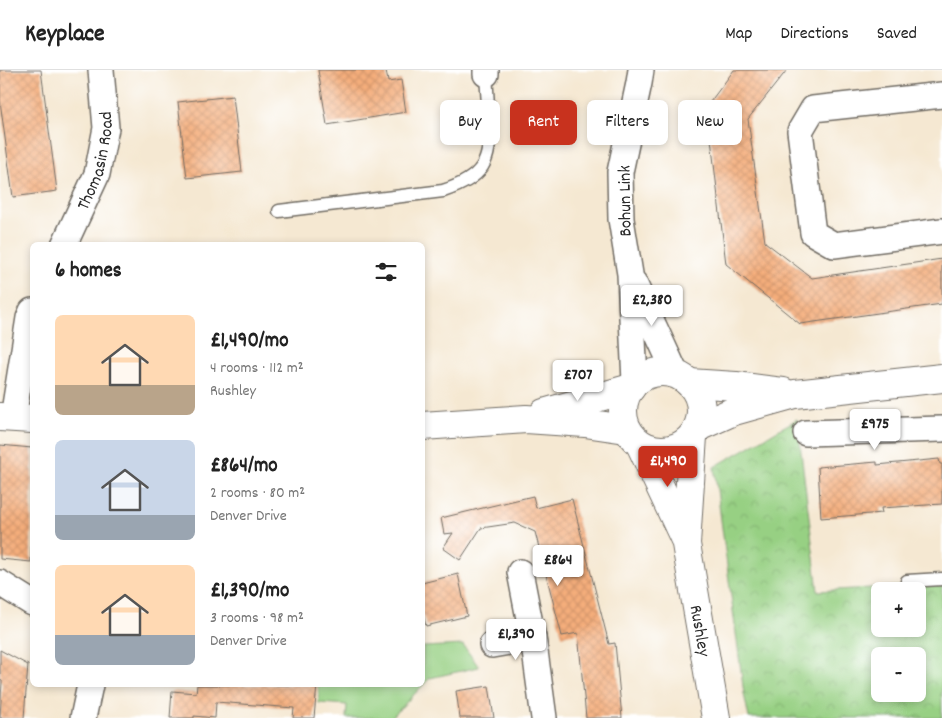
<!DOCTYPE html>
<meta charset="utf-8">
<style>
:root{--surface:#fff;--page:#f6f6f6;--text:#222;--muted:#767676;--line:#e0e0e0;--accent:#c8321e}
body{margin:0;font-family:Dekko,sans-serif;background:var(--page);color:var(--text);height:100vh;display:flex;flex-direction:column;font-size:19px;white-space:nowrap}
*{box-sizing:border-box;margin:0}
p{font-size:16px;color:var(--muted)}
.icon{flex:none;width:28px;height:28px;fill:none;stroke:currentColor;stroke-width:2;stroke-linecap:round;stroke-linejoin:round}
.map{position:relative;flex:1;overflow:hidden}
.details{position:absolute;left:30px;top:172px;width:395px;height:445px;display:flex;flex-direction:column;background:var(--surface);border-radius:8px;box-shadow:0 2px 8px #0003}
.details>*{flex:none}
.guide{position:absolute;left:440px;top:30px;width:426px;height:45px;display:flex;gap:10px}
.controls{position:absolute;left:871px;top:512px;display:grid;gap:10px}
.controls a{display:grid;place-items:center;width:55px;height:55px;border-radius:8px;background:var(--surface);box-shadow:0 2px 8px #0003;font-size:25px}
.price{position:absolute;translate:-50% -42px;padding:0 11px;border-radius:5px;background:#fff;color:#222;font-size:16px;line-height:32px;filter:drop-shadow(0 1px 2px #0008)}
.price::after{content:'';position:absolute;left:50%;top:30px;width:15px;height:11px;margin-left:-8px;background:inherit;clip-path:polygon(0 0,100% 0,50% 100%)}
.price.selected{background:var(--accent);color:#fff}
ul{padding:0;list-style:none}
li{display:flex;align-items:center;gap:15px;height:125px;padding:0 25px}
li span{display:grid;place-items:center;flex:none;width:140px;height:100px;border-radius:8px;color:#555}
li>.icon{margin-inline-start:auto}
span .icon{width:60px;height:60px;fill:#fffc;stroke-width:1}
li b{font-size:21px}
h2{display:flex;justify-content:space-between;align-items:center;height:60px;padding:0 25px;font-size:21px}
.pill{padding:0 18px;border-radius:8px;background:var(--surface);box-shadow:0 2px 8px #0003;font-size:18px;line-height:45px}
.pill.selected{background:var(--accent);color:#fff}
header{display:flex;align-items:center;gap:30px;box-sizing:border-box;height:70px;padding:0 25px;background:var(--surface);border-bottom:1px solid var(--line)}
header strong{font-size:24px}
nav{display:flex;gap:28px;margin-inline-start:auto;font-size:18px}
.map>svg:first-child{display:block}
</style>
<header>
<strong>Keyplace</strong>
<nav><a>Map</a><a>Directions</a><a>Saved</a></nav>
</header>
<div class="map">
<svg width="942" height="648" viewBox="0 0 942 648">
<defs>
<pattern id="park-crowns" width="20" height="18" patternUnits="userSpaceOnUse" patternTransform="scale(1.25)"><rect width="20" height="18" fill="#97d083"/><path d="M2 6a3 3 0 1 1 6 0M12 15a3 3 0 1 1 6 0" fill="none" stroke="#82b371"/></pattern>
<pattern id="building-cross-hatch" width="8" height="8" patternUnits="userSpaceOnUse" patternTransform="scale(1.25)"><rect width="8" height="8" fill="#f4ad7b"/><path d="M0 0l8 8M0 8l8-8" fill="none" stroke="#d1956a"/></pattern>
</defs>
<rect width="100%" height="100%" fill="#fff"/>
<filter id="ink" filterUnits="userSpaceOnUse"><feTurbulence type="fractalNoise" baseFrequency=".02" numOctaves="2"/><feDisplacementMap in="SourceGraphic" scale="10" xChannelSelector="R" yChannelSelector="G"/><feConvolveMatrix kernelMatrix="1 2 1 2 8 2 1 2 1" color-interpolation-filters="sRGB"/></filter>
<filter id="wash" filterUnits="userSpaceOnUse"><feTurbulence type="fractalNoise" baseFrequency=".0096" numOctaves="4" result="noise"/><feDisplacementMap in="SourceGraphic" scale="20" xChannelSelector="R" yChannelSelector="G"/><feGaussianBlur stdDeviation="1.12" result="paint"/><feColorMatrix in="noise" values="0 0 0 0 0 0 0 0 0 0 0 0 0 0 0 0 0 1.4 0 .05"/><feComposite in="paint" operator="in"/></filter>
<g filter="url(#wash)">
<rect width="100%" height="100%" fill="#f5e8d2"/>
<polygon fill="#97d083" stroke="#617e57" points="463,575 479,597 430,608 391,648 346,648 347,635 319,633 318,615 422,615 423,577"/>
<path fill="url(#park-crowns)" stroke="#617e57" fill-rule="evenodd" d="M797 349 818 521 942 514V648H749L744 624 714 397ZM880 521H918V559H880ZM880 586H918V624H880Z"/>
<g id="blocks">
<g fill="url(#building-cross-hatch)">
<polygon points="0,0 41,0 57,121 13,127 0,31"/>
<polygon points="318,0 386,0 388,12 401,10 406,42 327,55"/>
<polygon points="734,0 787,0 748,49 765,172 812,208 942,189 942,234 800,254 726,194 707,36"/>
<polygon points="233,26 242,102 187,108 178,32"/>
<polygon points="0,375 32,378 31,492 0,489"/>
<polygon points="939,389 940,394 942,394 942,434 881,438 882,443 821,448 818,397 877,392 877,395"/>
<polygon points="533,426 536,438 572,429 609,574 615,573 622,648 586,648 578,563 562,566 535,462 515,453 481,458 460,490 443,478 453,463 444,464 441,448"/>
<polygon points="458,504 467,546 426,556 422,541 422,513"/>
<polygon points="0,580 28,595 24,648 0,648 2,611 0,610"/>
<polygon points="197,615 317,615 314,648 293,648 294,638 216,632 215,648 194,646 194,648 170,648 172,621 196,623"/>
<polygon points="489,616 494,648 460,648 456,621"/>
</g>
</g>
</g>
<g filter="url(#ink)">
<use href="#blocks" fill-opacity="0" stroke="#726d65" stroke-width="1"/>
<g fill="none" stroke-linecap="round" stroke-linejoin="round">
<defs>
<g id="service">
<path d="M279 141 443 121C483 108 492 92 489 51 488 36 487 20 486 4"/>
<polyline points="907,511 942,509"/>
</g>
<g id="minor">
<polyline points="486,0 486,4"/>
<polyline points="942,25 813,39 800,61 813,163 834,175 942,161"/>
<path id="s1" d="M64 175 97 104 106 58 101 0"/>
<polyline points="634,213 676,304"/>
<polyline points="635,312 630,204 621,149 620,102 639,13 641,0"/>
<polyline points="13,348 29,248 32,241"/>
<polyline points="806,363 942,359"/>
<polyline points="520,502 534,574 544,648"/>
<polyline points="0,513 32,533"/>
<polyline points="492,575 533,568"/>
<polyline points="83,648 90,615"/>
</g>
<g id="tertiary">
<circle cx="662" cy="341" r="39"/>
<polyline points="689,313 736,316 783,322"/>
<polyline points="544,343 631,318"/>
<polyline points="0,347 32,349"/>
<polyline points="422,356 526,349 585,353 626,359"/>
<polyline points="698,357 734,341 795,324 942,308"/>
<path id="s2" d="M693 366 686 474 716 648"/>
<polyline points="640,374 685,470"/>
</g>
</defs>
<use href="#service" stroke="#726d65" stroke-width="15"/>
<use href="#minor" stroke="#726d65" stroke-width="28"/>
<use href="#tertiary" stroke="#726d65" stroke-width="30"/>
<use href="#service" stroke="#fff" stroke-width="12"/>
<use href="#minor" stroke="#fff" stroke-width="25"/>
<use href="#tertiary" stroke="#fff" stroke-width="28"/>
</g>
</g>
<g text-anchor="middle" stroke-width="4" stroke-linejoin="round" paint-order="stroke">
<g font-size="18" fill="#2b2b2b" stroke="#fff">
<text dy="6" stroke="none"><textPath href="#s1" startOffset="91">Thomasin Road</textPath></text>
<text transform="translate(624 131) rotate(-91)" y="6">Bohun Link</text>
<text dy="6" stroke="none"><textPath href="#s2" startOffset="196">Rushley</textPath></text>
</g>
</g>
</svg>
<div class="controls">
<a>+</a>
<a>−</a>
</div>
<b class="price" style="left:652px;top:257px">£2,380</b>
<b class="price" style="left:578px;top:332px">£707</b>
<b class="price" style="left:875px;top:381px">£975</b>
<b class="price selected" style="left:668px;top:418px">£1,490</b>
<b class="price" style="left:558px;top:517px">£864</b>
<b class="price" style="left:516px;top:591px">£1,390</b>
<div class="guide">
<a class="pill">Buy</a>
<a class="pill selected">Rent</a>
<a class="pill">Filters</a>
<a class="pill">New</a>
</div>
<section class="details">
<h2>6 homes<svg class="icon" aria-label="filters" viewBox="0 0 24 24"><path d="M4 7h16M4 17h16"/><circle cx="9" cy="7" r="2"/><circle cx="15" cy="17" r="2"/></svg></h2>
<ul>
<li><span style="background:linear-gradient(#ffd9b3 70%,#b9a48a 0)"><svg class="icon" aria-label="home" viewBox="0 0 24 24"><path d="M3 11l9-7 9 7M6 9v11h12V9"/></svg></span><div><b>£1,490/mo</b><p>4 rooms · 112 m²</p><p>Rushley</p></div></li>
<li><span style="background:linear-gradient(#c9d6e8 75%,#9aa5b1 0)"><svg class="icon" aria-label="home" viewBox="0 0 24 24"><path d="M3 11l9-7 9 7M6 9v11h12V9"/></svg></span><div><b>£864/mo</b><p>2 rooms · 80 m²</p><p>Denver Drive</p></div></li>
<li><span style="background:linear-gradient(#ffd9b3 70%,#9aa5b1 0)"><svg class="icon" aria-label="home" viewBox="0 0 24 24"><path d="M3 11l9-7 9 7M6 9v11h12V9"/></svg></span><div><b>£1,390/mo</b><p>3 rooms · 98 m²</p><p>Denver Drive</p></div></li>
</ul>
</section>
</div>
